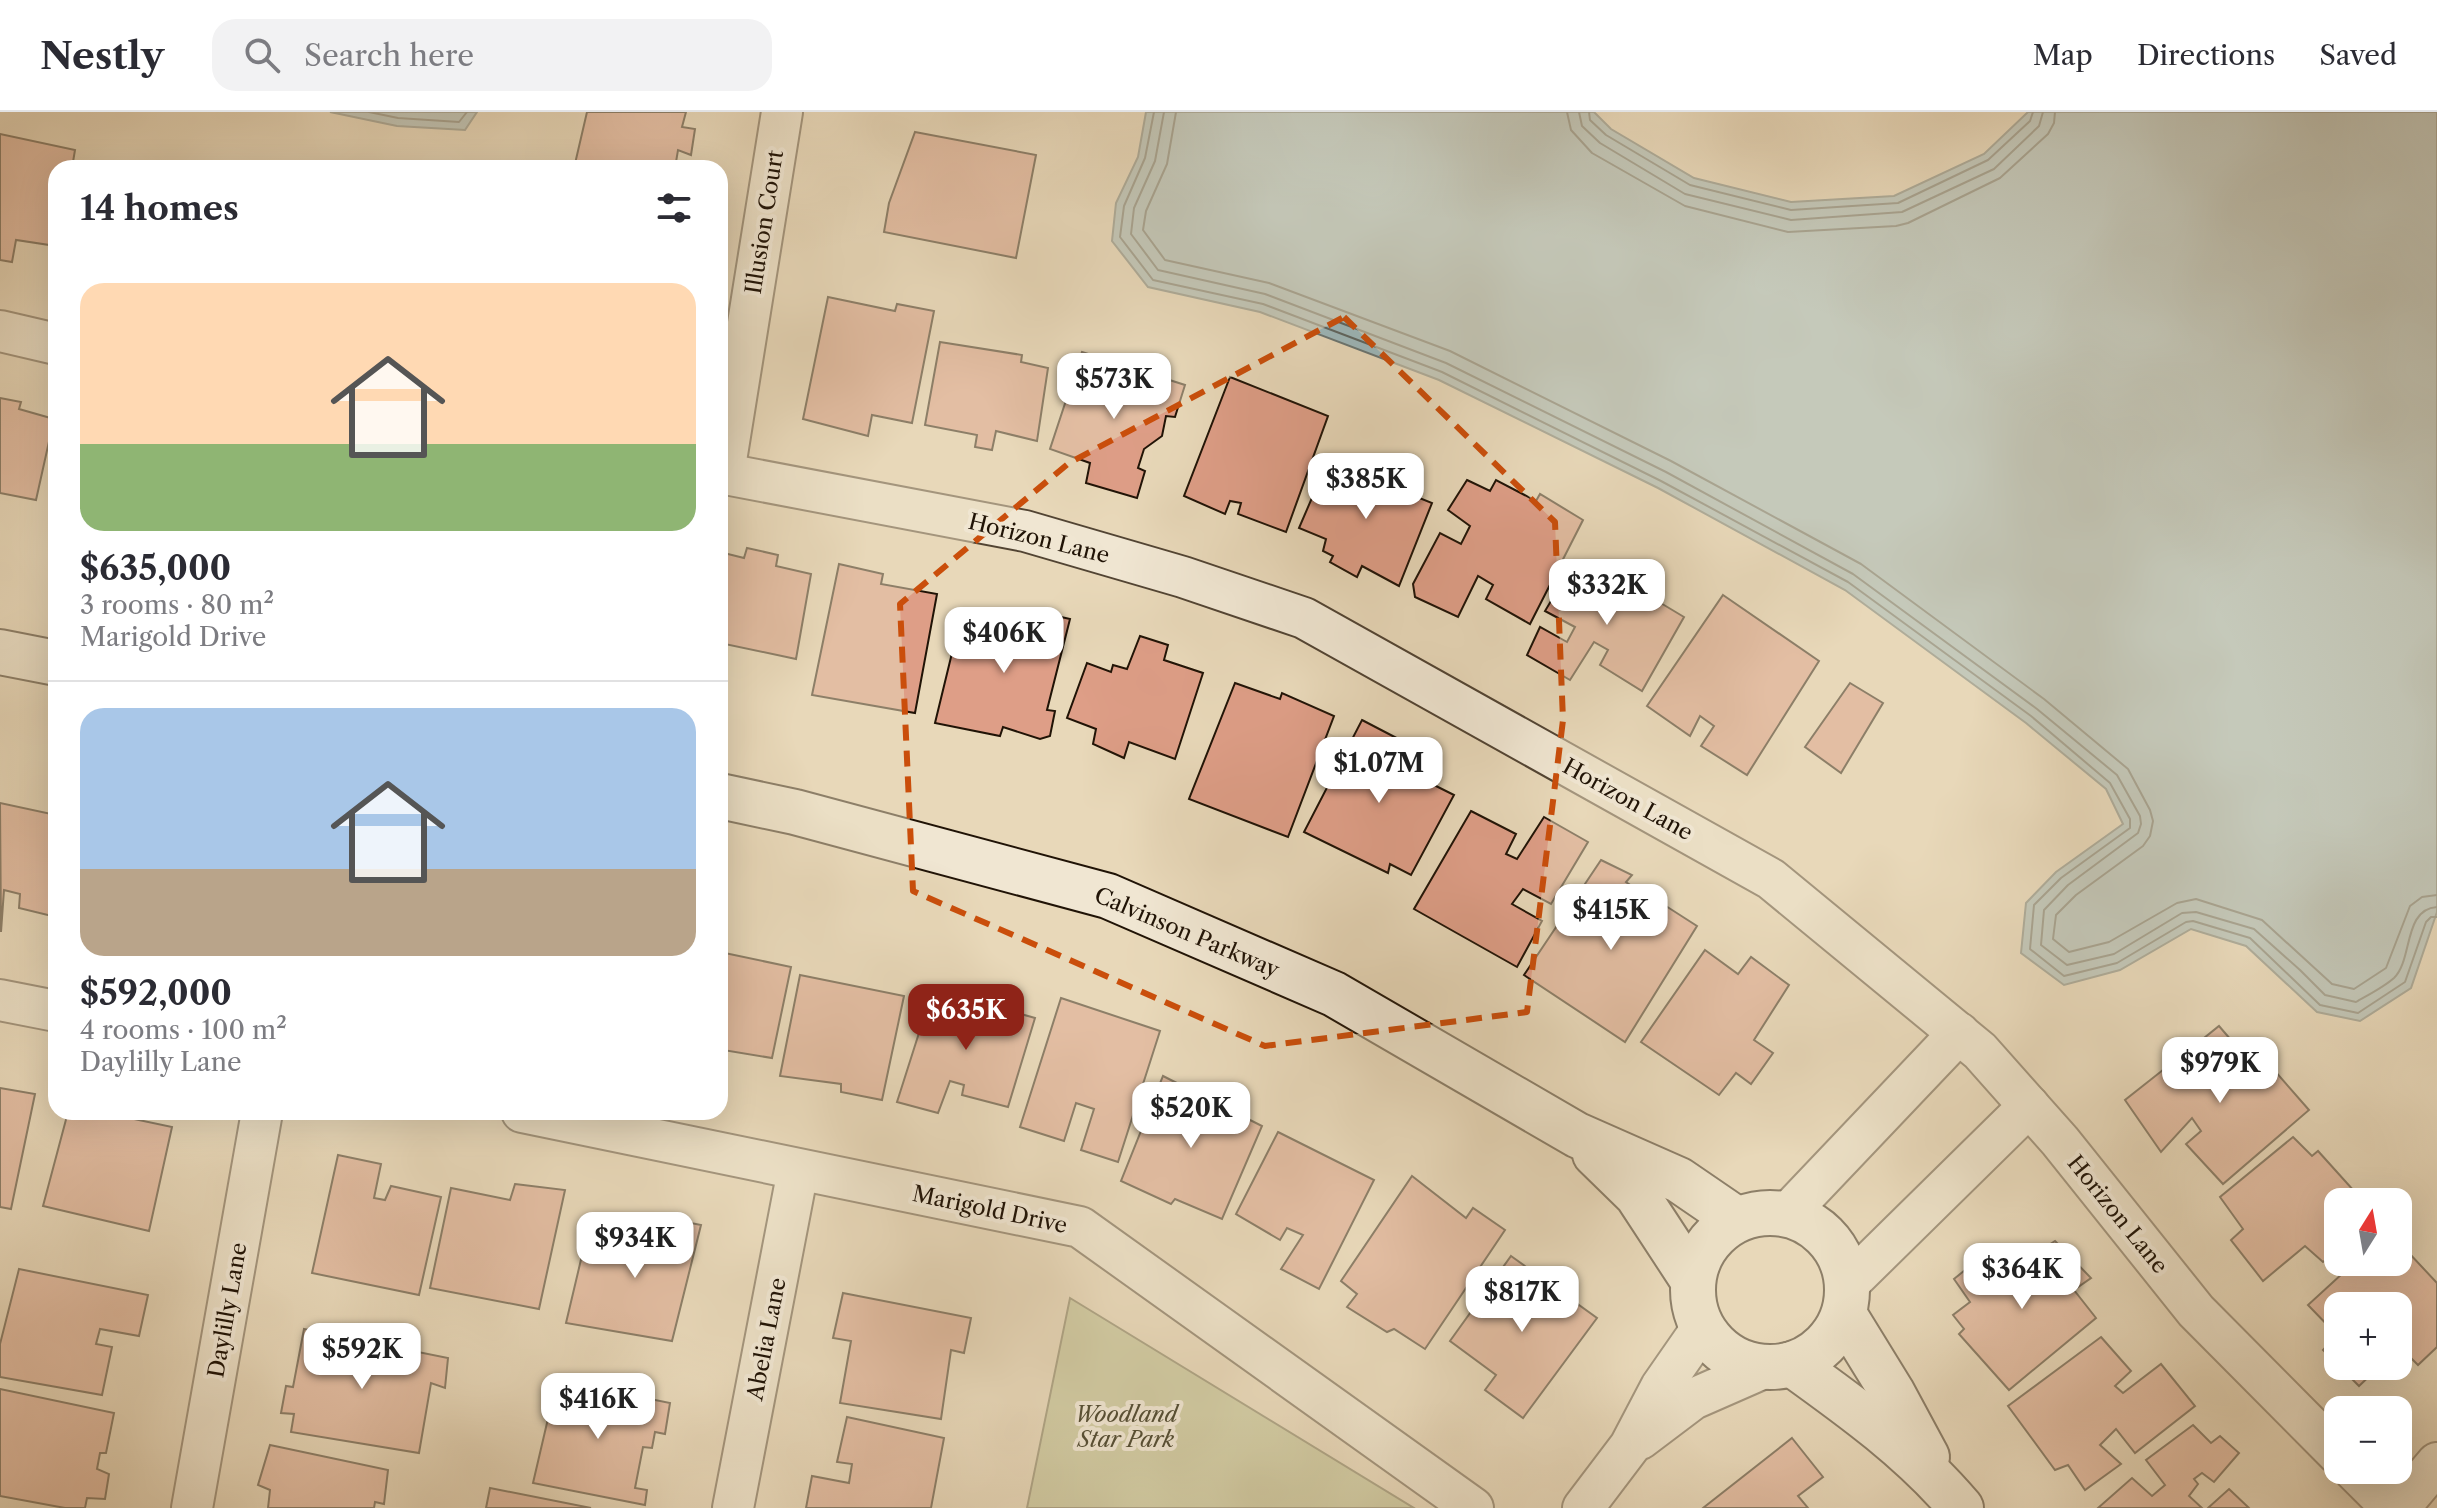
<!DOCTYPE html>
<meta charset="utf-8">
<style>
:root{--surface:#fff;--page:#f2f2f3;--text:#2b2b33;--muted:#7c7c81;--line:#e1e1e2;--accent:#8f2418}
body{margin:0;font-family:"Libre Caslon Text",serif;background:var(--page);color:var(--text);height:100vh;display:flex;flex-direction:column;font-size:30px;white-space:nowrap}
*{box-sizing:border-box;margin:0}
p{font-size:26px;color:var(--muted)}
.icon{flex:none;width:44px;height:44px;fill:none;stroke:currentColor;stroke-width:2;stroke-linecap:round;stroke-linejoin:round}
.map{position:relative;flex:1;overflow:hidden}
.details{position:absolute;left:48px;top:48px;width:680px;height:960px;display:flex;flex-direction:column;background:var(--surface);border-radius:24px;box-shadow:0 8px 32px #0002}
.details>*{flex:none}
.needle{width:52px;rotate:11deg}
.tools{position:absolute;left:2324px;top:1076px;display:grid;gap:16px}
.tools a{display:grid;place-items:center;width:88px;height:88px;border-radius:16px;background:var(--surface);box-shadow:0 8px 32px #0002;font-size:40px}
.price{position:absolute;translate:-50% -68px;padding:0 18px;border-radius:16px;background:#fff;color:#222;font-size:26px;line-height:52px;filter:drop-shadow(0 2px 4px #0008)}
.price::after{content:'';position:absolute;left:50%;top:48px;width:24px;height:18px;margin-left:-12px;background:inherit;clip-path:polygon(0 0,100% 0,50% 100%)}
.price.on{background:var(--accent);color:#fff}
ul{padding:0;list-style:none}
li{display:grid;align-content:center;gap:16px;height:424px;padding:0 32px}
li+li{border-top:2px solid var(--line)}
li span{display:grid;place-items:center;height:248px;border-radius:24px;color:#555}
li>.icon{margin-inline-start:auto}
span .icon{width:144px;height:144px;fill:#fffc;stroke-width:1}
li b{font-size:34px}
h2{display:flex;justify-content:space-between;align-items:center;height:96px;padding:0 32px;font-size:34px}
header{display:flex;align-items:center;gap:48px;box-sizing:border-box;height:112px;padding:0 40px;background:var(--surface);border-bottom:2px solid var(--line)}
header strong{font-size:38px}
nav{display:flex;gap:44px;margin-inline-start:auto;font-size:28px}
.search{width:560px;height:72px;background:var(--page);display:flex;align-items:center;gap:20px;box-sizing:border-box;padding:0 28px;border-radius:24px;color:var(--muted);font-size:30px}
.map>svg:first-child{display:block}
</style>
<header>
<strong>Nestly</strong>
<div class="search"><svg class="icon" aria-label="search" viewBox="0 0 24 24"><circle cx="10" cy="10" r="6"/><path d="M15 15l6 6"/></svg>Search here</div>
<nav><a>Map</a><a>Directions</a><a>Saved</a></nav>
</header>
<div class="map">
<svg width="2437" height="1396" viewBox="0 0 2437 1396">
<rect width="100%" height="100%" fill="#e8d8b9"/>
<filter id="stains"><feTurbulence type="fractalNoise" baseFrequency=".0025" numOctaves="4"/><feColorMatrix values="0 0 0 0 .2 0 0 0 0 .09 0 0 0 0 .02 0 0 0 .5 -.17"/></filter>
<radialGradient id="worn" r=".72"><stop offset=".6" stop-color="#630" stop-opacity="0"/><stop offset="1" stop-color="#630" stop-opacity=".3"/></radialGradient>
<polygon fill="#babe8c" stroke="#6d6849" stroke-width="2" points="1070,1186 1414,1396 1027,1396"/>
<g fill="#9cb7ba" stroke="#6a7572" stroke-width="2">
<polygon points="330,0 477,0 465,18 397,14"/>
<polygon points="1146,0 1594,0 1611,17 1694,66 1791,90 1894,84 1984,42 2028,0 2437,0 2437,800 2411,876 2360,909 2317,900 2246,834 2191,817 2120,858 2064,873 2021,841 2026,791 2056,760 2123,712 2106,677 2026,611 1845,478 1658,376 1439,268 1260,200 1148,175 1112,129 1116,91 1138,45"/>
</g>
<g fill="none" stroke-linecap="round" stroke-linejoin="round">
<g stroke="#5e6560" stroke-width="2">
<polyline points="369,0 398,6 459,10 467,0"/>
<polyline points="1154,0 1145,46 1124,94 1120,125 1153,168 1263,192 1442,260 1661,369 1848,470 2031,604 2110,671 2130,707 2130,716 2061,766 2034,793 2030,837 2064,864 2117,851 2186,810 2193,809 2250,826 2320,893 2358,901 2405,870 2426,810 2431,805 2437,805"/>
<path d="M1164 0 1155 49 1134 96 1131 122 1158 158 1265 182 1446 251 1666 360 1853 462 2037 597 2117 663 2140 704 2141 712 2138 721 2068 773 2044 798 2041 833 2067 853 2114 842 2182 801 2196 800 2254 817 2300 858 2325 883 2356 890C2368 883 2384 875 2394 866 2413 848 2403 797 2437 795"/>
<polyline points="1176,0 1167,52 1146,99 1143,118 1165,148 1269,171 1450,239 1671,349 1861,452 2044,587 2128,657 2150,698 2153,709 2150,724 2143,734 2076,783 2056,803 2053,827 2069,840 2109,830 2177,791 2196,787 2262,808 2332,872 2354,877 2386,856 2410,794 2422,785 2437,783"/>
<polyline points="1567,0 1571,18 1592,41 1685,94 1788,120 1896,114 1908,111 2000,66 2048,22 2054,11 2055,0"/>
<polyline points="1579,0 1582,14 1600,31 1685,82 1791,108 1902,100 1994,57 2039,14 2043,0"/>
<polyline points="1589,0 1590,8 1606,23 1690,73 1791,98 1898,91 1988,48 2030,9 2033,0"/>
</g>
</g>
<g fill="#de9e87" stroke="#201306" stroke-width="2">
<polygon points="587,0 686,0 682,15 695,17 691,43 678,38 675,56 574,56"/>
<polygon points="915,20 1036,43 1016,146 884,120 889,91"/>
<polygon points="0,22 75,38 72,56 56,56 56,134 16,128 12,150 0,148"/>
<polygon points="828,185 895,199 897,192 934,199 912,311 872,303 868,324 803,307"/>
<polygon points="940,230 1022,243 1021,250 1048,256 1037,329 996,319 992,338 975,335 977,323 925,313"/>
<polygon points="1082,240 1185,273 1175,305 1166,304 1162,324 1144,337 1138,356 1145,359 1137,386 1086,371 1090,351 1050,337"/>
<polygon points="1230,265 1328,304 1286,420 1238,402 1241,391 1230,389 1225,402 1184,384"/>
<polygon points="0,286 21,290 19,297 54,307 36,388 0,381"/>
<polygon points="1327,351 1349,360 1353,352 1391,365 1387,373 1432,391 1399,474 1362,454 1357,465 1330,450 1333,444 1323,439 1326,427 1299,416"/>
<polygon points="1467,368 1490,379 1496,368 1536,389 1540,382 1583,408 1530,512 1486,487 1493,473 1478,464 1458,505 1415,485 1413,472 1440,421 1461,432 1470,414 1448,398"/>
<polygon points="747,436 778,443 776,454 811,462 796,547 720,531 720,440 744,446"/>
<polygon points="839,452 883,462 881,472 937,482 915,601 812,583"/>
<polygon points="1573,452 1598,466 1604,457 1684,505 1642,579 1600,553 1608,538 1594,530 1570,568 1527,543 1540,515 1567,530 1575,515 1545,499"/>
<polygon points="1723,483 1819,549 1747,663 1701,634 1714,614 1700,604 1690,624 1647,594"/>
<polygon points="1026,497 1070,507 1047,598 1055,599 1050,624 1040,627 1003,615 1000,624 935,611 961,504 1019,516"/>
<polygon points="1140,524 1168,533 1164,548 1203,561 1175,647 1129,630 1124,646 1093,632 1096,617 1067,606 1087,551 1111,560 1113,553 1127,557"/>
<polygon points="1235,571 1280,587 1282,581 1334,604 1288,725 1189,687"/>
<polygon points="1850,571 1883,591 1841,661 1805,635"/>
<polygon points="1362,608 1410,633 1398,655 1454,683 1411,763 1390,752 1388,761 1304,720"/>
<polygon points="0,691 56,703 56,805 19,796 20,782 4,778 1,820"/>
<polygon points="1471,699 1516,722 1506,742 1517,747 1544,705 1588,730 1551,792 1523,777 1512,792 1542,809 1517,855 1414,797"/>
<polygon points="1601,748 1632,763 1626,770 1643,782 1633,798 1643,805 1655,787 1697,814 1625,930 1524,863"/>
<polygon points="1705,838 1738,862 1751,845 1789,873 1754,928 1773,941 1751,972 1736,961 1719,983 1641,930"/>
<polygon points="720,840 791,855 772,946 723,938 726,924 720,923"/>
<polygon points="800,863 904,884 882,988 841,980 841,972 780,964"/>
<polygon points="933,877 1035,906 1008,995 962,983 964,973 950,969 938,1001 897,990"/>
<polygon points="1061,886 1160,919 1118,1050 1081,1038 1094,997 1076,991 1064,1029 1020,1015"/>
<polygon points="2219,914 2237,935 2247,927 2309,998 2223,1072 2186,1032 2201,1019 2192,1006 2161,1040 2125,988 2173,950 2190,969 2204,958 2188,939"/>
<polygon points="1163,964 1262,1014 1222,1107 1175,1087 1171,1092 1121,1069"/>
<polygon points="0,976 35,982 11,1097 0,1095"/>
<polygon points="68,1000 101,1000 172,1015 149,1119 43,1094"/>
<polygon points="1278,1020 1374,1068 1319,1177 1281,1157 1303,1123 1287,1116 1280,1128 1236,1102"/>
<polygon points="2293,1025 2312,1044 2318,1039 2364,1090 2338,1090 2338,1138 2323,1150 2305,1134 2263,1169 2231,1128 2243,1117 2220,1085"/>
<polygon points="338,1043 381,1052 374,1086 385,1088 391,1074 441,1085 419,1183 312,1161"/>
<polygon points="1412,1064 1466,1106 1473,1096 1505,1118 1425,1237 1394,1217 1387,1220 1347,1195 1357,1182 1341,1169"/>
<polygon points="515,1072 565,1078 539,1197 430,1176 451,1076 510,1088"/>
<polygon points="656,1104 701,1113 672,1229 566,1211 588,1118 636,1126 634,1139 643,1139"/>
<polygon points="2055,1129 2091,1166 2074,1178 2096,1206 2009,1278 1959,1222 1964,1217 1953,1203 1970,1190 1954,1167 1986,1141 1999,1157 2021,1151"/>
<polygon points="2408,1140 2437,1171 2437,1235 2418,1253 2400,1235 2398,1236 2398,1194 2338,1194 2338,1253 2323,1238 2337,1223 2308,1193 2355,1150 2398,1150 2398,1141 2401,1145"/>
<polygon points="1511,1144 1597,1206 1523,1306 1485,1278 1496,1263 1450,1229"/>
<polygon points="19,1157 148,1183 139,1224 100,1217 96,1232 112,1235 102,1283 0,1265 0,1232"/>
<polygon points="843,1181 971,1206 964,1241 951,1238 941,1307 840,1291 851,1229 833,1226"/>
<polygon points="304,1217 448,1246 445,1276 431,1271 419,1341 291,1320 294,1302 281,1301 286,1274 293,1275"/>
<polygon points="2101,1225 2131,1259 2115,1274 2123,1281 2161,1252 2195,1294 2135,1341 2116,1317 2100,1333 2121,1352 2085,1378 2068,1353 2055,1358 2008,1294"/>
<polygon points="2339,1254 2380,1254 2359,1274"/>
<polygon points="557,1268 670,1291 665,1322 655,1320 652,1336 643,1335 635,1376 647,1378 645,1393 533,1371"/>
<polygon points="0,1277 114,1301 106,1341 100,1341 97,1357 109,1362 105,1387 87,1386 85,1396 65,1396 0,1384"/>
<polygon points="847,1305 944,1326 931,1396 806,1396 812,1364 849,1371 852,1352 837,1350"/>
<polygon points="2193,1313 2211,1331 2220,1324 2239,1341 2214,1370 2202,1361 2194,1367 2198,1372 2189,1384 2202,1396 2098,1396 2132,1366 2152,1384 2165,1373 2146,1348"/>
<polygon points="1792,1326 1823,1365 1798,1384 1808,1396 1703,1396"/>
<polygon points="270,1333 388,1358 384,1392 375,1390 374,1396 268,1396 270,1378 258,1373"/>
<polygon points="490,1376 591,1396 486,1396"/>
<polygon points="2229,1377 2249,1396 2208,1396"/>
</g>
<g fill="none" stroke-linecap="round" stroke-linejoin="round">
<defs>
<g id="minor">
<polyline points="0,219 56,232"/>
<polyline points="720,361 1025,419 1183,465 1304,506 1771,767 1980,939 2060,1029 2196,1199 2338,1342"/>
<polyline points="724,361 782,0"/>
<polyline points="0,888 56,899"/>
<polyline points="522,1000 1080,1115 1473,1396"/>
<polyline points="1787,1102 1959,921"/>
<polyline points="1849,1171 2029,994"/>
<polyline points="1640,1327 1693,1287 1766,1255"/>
<polyline points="2354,1358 2392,1396"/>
<polyline points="192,1396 262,1000"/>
<polyline points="733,1396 798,1058"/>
<polyline points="1583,1396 1630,1334 1661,1275 1702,1216"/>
<polyline points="2399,1396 2437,1351"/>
</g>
<g id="secondary">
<polyline points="0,540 56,551"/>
<polyline points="720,684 795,700 1108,784 1334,882 1577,1023 1679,1068 1736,1107"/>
<polyline points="1595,1042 1637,1083 1692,1167"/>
<circle cx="1770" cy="1178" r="77"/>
<polyline points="1844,1202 1892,1280 1927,1345"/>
<path d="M1792 1252C1852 1295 1913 1339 1961 1396"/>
</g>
</defs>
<use href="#minor" stroke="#524433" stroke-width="44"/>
<use href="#secondary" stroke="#201306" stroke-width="48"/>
<use href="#minor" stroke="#f0e6d2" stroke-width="40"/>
<use href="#secondary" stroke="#f0e6d2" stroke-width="44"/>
</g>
<path d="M0 0H2437V1396H0ZM1344 205 1555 410 1563 608 1527 900 1265 934 913 779 900 492 1069 351Z" fill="#e8d8b9" fill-opacity=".55" fill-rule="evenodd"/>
<path fill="none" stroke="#ca4e0b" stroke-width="6" stroke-dasharray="16 10" stroke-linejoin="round" d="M1344 205 1555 410 1563 608 1527 900 1265 934 913 779 900 492 1069 351Z"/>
<g text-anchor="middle" stroke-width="8" stroke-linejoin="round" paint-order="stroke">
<g font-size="22" fill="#201306" stroke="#f0e6d2">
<text transform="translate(764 110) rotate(-81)" y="8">Illusion Court</text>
<text transform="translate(1039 426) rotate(14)" y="8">Horizon Lane</text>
<text transform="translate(1628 687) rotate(29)" y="8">Horizon Lane</text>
<text transform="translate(1187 820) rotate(23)" y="8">Calvinson Parkway</text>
<text transform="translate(990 1097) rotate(12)" y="8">Marigold Drive</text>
<text transform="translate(2118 1102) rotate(51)" y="8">Horizon Lane</text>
<text transform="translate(227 1198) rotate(-80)" y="8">Daylilly Lane</text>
<text transform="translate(766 1227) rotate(-79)" y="8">Abelia Lane</text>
</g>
<g font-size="22" font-style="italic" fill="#564f35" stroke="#f0e6d2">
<text x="1126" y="1310">Woodland<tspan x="1126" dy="25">Star Park</tspan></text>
</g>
</g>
<rect width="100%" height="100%" filter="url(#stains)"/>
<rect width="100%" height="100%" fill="url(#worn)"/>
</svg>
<div class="tools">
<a><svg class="needle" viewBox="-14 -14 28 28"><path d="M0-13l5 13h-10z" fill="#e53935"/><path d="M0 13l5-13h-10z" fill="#7c7c81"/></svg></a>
<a>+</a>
<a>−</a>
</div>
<b class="price" style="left:1114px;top:309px">$573K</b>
<b class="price" style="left:1366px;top:409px">$385K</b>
<b class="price" style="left:1607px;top:515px">$332K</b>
<b class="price" style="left:1004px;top:563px">$406K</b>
<b class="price" style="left:1379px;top:693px">$1.07M</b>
<b class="price" style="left:1611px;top:840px">$415K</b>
<b class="price on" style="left:966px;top:940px">$635K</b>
<b class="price" style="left:2220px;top:993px">$979K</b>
<b class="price" style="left:1191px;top:1038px">$520K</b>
<b class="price" style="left:635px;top:1168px">$934K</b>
<b class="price" style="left:2022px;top:1199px">$364K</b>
<b class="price" style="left:1522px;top:1222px">$817K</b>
<b class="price" style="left:362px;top:1279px">$592K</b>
<b class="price" style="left:598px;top:1329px">$416K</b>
<section class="details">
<h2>14 homes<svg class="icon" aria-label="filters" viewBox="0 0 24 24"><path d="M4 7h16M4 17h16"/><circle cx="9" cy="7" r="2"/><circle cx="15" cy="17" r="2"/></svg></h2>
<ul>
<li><span style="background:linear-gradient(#ffd9b3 65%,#8fb573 0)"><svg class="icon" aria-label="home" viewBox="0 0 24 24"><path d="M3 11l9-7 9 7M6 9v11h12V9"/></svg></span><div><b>$635,000</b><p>3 rooms · 80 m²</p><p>Marigold Drive</p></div></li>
<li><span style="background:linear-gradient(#a9c7e8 65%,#b9a48a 0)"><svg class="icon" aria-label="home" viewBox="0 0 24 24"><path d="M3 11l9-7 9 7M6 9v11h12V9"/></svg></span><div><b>$592,000</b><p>4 rooms · 100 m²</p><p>Daylilly Lane</p></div></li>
</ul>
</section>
</div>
